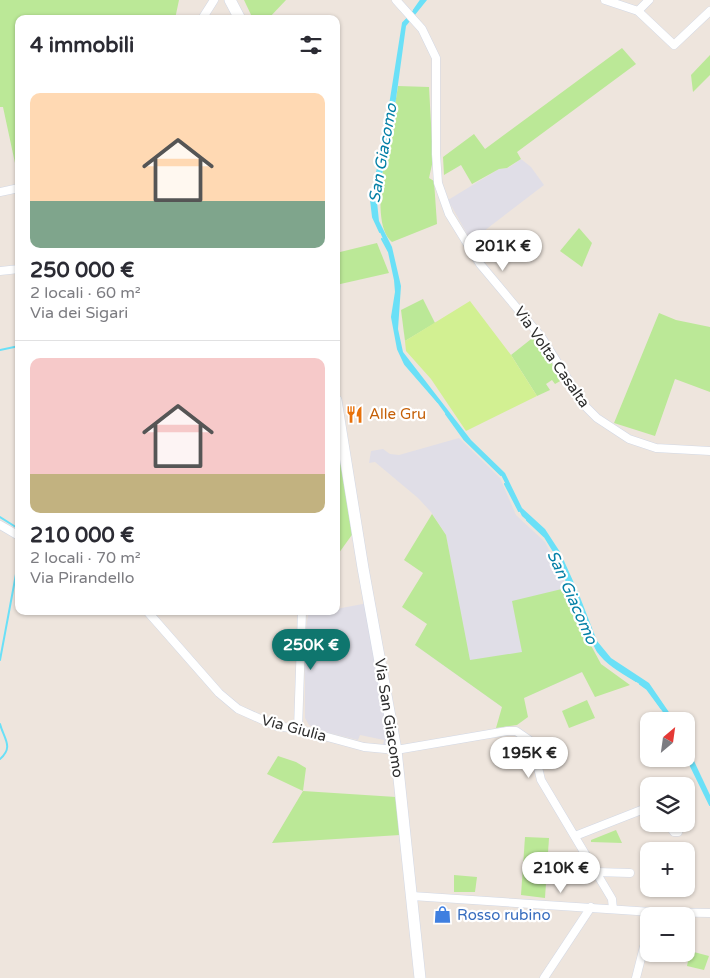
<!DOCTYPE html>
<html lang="it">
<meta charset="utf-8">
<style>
:root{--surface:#fff;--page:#f7f7f7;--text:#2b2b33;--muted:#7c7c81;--line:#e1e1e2;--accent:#0f766e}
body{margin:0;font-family:"Varela Round",sans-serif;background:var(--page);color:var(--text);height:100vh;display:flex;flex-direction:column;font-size:19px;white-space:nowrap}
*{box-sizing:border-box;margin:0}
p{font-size:16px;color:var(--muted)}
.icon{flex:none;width:28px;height:28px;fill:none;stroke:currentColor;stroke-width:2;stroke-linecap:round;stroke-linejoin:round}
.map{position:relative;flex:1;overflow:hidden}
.panel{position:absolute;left:15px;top:15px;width:325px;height:600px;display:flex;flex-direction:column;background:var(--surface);border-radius:10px;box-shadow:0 1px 4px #0004}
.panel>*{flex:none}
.needle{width:32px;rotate:29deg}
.buttons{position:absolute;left:640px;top:712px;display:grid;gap:10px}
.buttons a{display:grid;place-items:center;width:55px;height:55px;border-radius:10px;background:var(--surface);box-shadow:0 1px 4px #0004;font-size:25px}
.price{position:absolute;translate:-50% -42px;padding:0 11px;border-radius:18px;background:#fff;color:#222;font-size:16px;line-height:32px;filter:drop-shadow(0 1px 2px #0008)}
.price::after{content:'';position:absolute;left:50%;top:30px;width:15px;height:11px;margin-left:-8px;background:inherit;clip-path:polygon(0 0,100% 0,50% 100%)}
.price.current{background:var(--accent);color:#fff}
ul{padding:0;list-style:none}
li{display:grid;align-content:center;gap:10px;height:265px;padding:0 15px}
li+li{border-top:1px solid var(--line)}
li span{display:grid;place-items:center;height:155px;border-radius:10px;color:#555}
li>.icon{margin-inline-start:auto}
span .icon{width:90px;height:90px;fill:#fffc;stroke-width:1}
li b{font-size:21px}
h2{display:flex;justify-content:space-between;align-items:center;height:60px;padding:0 15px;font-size:21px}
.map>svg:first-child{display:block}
</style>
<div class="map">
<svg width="710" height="978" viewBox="0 0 710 978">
<rect width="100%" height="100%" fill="#eee5dd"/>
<g fill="#e0dee7">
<polygon points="521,159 531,167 544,185 471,241 448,200 499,169 508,168"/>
<polygon points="459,438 500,478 516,515 545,542 562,576 589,646 601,664 502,707 415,645 454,579 446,535 431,512 418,498 375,462 369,463 371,451 383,449 390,454 399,455"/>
<polygon points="368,603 391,744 388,746 383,745 384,740 360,735 358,740 318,730 309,725 305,718 305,637 308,614 336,611 336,609"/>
</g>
<g fill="#bbe897">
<polygon points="0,0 179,0 175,19 19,19 18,177 3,107 0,107"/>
<polygon points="244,0 286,0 268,19 253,19"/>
<polygon points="622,48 636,64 517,152 521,159 507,168 499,169 472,184 461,165 444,175 443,157 474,134 485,149"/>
<polygon points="710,55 710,75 693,92 691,75"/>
<path d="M398 86 429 87 433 160 429 178 434 181 437 224 392 242C365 219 394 119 398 86Z"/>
<polygon points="579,228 592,243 582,267 560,251"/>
<polygon points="377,243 389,273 336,285 336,253"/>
<polygon points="423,299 435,323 405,341 401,310"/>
<polygon points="659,313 676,320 710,327 710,392 675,379 655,436 614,423"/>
<polygon points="535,336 562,380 555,384 552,380 546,384 550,390 537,396 511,355"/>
<polygon points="336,453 341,454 354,532 336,557"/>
<polygon points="432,514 446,535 470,660 522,652 512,601 566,588 580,625 601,664 630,685 595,697 582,672 524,698 528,717 517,725 496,728 502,707 415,645 427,624 402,607 423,573 404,560"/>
<polygon points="587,700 595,718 569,728 562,711"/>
<polygon points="278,756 296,762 306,768 303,791 396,797 400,835 272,843 303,791 267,774"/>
<polygon points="616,830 622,843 591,842 591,840"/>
<polygon points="525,837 549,838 545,898 521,895"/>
<polygon points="454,875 477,877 475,892 454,892"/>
<polygon points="690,951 709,956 704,970 687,966"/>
</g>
<polygon fill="#d2f092" points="470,301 511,355 537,396 466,431 431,379 406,351 405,341"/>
<g fill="#6ae0f7">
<polygon points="421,0 427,0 406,26 396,99 377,202 379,221 392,247 401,286 398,329 403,352 471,440 505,473 522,508 545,529 560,552 578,592 597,641 611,658 649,683 675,721 669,721 647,689 615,668 597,652 560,563 545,537 522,516 501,475 464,439 428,390 405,364 398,349 392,317 396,292 395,280 389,252 373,217 371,200 387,128 403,23"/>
<polygon points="686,744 710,795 710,805 686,756"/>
</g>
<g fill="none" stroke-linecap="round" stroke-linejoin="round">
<g stroke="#6ae0f7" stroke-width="2">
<polyline points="414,10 421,0"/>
<polyline points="388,118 403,23 408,18"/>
<polyline points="380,232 373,217 371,200 388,122"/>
<polyline points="382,239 389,252 395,280 396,292 392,317 398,349 405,364 438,402"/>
<polyline points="0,350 19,346"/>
<polyline points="446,414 464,439 501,475"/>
<polyline points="505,484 519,511"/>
<polyline points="0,517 19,529"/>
<polyline points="527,520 545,537 553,550"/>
<polyline points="555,554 574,598"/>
<polyline points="576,603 586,626"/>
<path d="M594 644C602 662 620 671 636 681"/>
<polyline points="0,660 19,558"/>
<polyline points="640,684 647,689 661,708"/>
<path d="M0 724C4 739 14 747 0 759"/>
<polyline points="686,756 710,805"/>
</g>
<defs>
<g id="street">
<polyline points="396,0 422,29 436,58 436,154 438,183 449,214 480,264 542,338 584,405 597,418 629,439 656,448 710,451"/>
<polyline points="605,0 638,11 674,45 710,11"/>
<polyline points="638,11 649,0"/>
<polyline points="202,19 214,0"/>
<polyline points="0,192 19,188"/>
<polyline points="0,271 19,269"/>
<polyline points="0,525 19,536"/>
<polyline points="147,611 219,693 238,709 276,726 298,729 364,747 396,750 507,731 516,731 532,742 541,780 612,899 613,909"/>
<polyline points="298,729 302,611"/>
<polyline points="668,824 674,832 678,832 678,824"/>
<polyline points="575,836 649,807"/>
<polyline points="596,872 630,873"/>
<polyline points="412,896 652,912 710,913"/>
<polyline points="544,978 591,907"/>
<polyline points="636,978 649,927"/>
</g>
<g id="secondary">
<polyline points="230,0 240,19"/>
<polyline points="336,400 363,568 396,750 420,978"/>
</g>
</defs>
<use href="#street" stroke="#d2d8e5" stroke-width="9"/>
<use href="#secondary" stroke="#d2d8e5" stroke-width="12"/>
<use href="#street" stroke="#fff" stroke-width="8"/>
<use href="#secondary" stroke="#fff" stroke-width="11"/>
</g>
<defs>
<symbol id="restaurant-bare" viewBox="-9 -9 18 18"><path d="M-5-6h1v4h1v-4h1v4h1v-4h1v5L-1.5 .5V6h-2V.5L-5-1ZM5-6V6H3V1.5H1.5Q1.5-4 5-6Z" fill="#e8710a" stroke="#fff" stroke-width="2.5" paint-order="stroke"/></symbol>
<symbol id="shop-bare" viewBox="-9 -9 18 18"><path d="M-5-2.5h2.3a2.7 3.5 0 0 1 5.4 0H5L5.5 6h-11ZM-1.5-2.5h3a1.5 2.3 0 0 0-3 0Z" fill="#3f7fe0" stroke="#fff" stroke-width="2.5" paint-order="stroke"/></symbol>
</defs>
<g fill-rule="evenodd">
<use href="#restaurant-bare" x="342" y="402" width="25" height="25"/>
<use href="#shop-bare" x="430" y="902" width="25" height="25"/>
</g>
<g text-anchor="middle" stroke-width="4.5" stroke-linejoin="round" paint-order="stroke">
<g font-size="15" fill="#2c2c2c" stroke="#fff">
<text transform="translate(552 357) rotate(55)" y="5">Via Volta Casalta</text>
<text transform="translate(389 718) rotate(81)" y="5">Via San Giacomo</text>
<text transform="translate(294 728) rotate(15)" y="5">Via Giulia</text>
</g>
<g font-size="15" fill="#c56008" stroke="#fff" text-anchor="start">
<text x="369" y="419">Alle Gru</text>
</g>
<g font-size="15" fill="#366cbe" stroke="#fff" text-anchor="start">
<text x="457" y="920">Rosso rubino</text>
</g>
<g font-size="16" font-style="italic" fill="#0480a7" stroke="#fff">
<text transform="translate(382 153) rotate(-80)" y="6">San Giacomo</text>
<text transform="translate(573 597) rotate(66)" y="6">San Giacomo</text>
</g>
</g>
</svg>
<div class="buttons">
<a><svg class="needle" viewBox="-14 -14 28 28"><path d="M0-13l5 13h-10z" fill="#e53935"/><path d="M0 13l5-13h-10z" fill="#7c7c81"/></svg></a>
<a><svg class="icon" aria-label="layers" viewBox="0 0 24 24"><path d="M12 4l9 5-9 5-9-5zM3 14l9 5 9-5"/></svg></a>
<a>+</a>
<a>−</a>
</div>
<b class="price" style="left:503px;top:272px">201K €</b>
<b class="price current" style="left:311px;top:671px">250K €</b>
<b class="price" style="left:529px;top:779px">195K €</b>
<b class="price" style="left:561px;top:894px">210K €</b>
<section class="panel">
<h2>4 immobili<svg class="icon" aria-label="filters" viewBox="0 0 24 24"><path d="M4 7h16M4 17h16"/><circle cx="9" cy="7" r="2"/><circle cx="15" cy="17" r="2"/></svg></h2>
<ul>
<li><span style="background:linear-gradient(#ffd9b3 70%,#7fa58c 0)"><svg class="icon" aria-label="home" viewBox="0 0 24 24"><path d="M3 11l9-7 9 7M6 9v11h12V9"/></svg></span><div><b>250 000 €</b><p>2 locali · 60 m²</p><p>Via dei Sigari</p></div></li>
<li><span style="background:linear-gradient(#f6c9c9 75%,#c2b280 0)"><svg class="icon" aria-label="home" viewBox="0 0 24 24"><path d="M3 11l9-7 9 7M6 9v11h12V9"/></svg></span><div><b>210 000 €</b><p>2 locali · 70 m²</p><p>Via Pirandello</p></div></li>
</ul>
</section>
</div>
